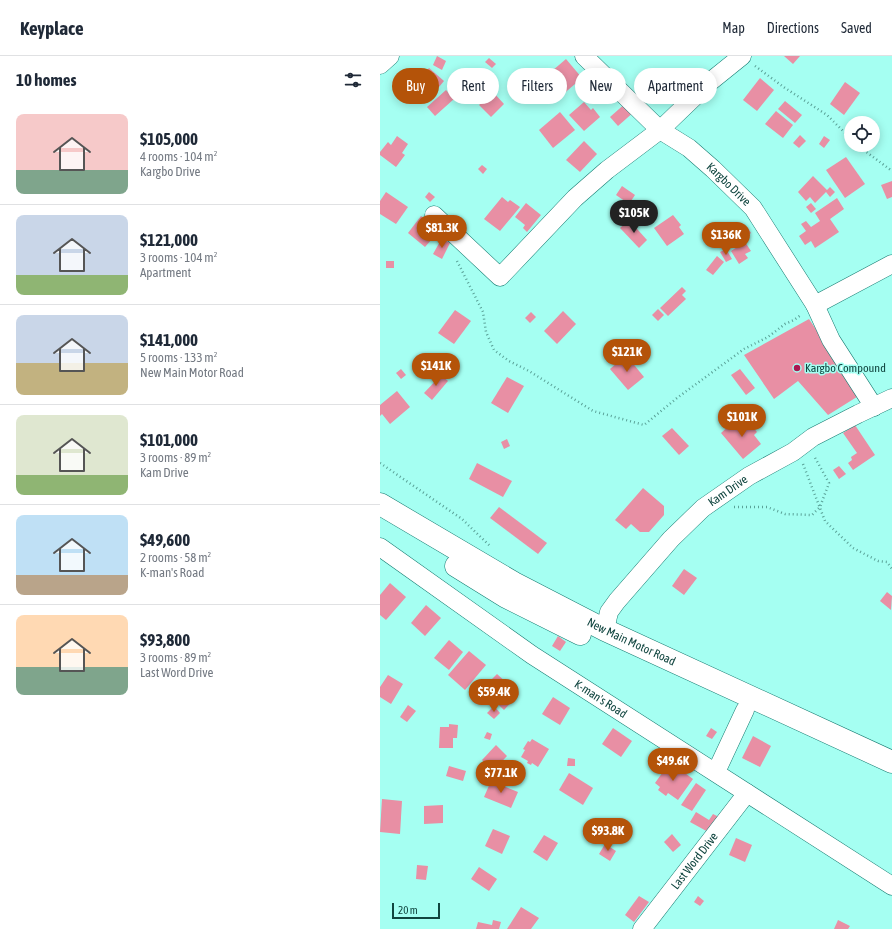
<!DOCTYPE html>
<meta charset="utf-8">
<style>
:root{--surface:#fff;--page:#f6f6f7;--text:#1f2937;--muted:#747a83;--line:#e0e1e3;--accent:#b45309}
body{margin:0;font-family:"Asap Condensed",sans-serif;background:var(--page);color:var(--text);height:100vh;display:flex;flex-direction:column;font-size:15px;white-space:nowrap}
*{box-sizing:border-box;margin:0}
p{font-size:13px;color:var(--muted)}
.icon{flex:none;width:22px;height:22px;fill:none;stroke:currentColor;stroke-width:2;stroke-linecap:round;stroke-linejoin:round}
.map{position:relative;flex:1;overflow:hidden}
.panel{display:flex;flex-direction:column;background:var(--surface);width:380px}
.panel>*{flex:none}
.hud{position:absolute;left:12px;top:12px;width:380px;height:36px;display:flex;gap:8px}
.tools{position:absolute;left:464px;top:60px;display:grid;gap:8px}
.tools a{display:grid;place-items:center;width:36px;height:36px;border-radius:50%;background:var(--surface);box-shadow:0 2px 10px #0003;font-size:20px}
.scale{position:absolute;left:12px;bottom:10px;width:48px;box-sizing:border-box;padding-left:4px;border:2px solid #10453f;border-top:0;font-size:11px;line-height:14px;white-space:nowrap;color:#10453f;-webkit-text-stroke:3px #a5fff2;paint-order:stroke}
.price{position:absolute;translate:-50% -34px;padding:0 9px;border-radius:14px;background:var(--accent);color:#fff;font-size:13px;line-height:26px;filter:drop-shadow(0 1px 2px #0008)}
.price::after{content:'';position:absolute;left:50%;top:24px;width:12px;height:9px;margin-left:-6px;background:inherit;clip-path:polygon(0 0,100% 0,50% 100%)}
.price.current{background:#222;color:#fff}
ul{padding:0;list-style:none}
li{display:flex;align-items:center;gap:12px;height:100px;padding:0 16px}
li+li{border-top:1px solid var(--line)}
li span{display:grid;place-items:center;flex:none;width:112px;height:80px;border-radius:8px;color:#555}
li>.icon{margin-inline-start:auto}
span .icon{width:48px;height:48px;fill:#fffc;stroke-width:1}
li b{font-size:17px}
h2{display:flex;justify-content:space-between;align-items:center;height:48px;padding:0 16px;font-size:17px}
.tag{padding:0 14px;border-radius:18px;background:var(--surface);box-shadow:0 2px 10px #0003;font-size:14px;line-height:36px}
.tag.current{background:var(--accent);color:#fff}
header{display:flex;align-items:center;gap:24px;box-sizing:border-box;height:56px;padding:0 20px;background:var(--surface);border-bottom:1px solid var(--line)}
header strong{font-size:19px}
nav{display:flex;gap:22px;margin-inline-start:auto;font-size:14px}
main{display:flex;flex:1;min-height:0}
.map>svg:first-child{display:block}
</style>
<header>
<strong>Keyplace</strong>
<nav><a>Map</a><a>Directions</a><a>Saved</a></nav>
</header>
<main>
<section class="panel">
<h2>10 homes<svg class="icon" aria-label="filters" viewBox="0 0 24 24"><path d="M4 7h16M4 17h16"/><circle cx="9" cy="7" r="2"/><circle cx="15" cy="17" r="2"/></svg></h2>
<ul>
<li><span style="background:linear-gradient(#f6c9c9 70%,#7fa58c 0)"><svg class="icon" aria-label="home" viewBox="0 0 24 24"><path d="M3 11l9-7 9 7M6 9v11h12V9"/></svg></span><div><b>$105,000</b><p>4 rooms · 104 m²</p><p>Kargbo Drive</p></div></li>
<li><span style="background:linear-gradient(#c9d6e8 75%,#8fb573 0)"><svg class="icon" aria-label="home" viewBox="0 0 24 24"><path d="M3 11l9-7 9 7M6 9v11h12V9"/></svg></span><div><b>$121,000</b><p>3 rooms · 104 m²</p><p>Apartment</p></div></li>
<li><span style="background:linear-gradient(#c9d6e8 60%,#c2b280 0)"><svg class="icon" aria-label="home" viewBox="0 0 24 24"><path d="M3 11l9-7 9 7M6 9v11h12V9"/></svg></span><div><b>$141,000</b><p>5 rooms · 133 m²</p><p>New Main Motor Road</p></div></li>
<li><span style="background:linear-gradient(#dfe7d0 75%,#8fb573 0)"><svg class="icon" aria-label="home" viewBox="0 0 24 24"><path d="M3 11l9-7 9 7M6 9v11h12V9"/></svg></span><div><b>$101,000</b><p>3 rooms · 89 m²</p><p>Kam Drive</p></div></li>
<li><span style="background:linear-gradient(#bfe0f5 75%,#b9a48a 0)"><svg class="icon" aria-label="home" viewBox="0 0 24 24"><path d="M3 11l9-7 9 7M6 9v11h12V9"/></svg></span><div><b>$49,600</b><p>2 rooms · 58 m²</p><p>K-man's Road</p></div></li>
<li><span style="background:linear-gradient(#ffd9b3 65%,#7fa58c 0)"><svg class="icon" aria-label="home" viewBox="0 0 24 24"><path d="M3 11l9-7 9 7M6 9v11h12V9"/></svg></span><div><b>$93,800</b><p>3 rooms · 89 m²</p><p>Last Word Drive</p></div></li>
</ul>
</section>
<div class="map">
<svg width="512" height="873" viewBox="0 0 512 873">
<rect width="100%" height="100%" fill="#a5fff2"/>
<g fill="#e88fa4">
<polygon points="57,0 66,5 62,14 53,9"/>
<polygon points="404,0 420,0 413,8"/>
<polygon points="109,2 116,8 112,12 105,6"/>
<polygon points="186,3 202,22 181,40 165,21"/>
<polygon points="49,12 64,25 47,45 32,33"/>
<polygon points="380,22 394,34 377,55 363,44"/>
<polygon points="465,26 480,37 464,59 450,48"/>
<polygon points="66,34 74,43 55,60 47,51"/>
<polygon points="113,36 124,48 111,61 99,49"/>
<polygon points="405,45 422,59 415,67 398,53"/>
<polygon points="204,46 211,54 213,52 220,61 204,75 189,59"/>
<polygon points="247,46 255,55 238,70 230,61"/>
<polygon points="396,55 413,69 403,82 385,68"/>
<polygon points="180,56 195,74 173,92 159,74"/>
<polygon points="420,79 426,85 419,92 413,87"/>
<polygon points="17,80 28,88 22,97 25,99 16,111 0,99 0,96 8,86 11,89"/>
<polygon points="444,80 450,84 444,92 439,88"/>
<polygon points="204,85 217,98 200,116 186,104"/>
<polygon points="466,101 485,128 465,142 446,114"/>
<polygon points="102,109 107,113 103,118 98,113"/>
<polygon points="433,120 447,134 450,131 455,136 450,141 446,136 435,147 430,141 426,145 418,136"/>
<polygon points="512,125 512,141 507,143 501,129"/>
<polygon points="242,130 255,139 249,148 236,139"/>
<polygon points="6,136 28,151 16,168 0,158 0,145"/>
<polygon points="49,136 55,141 50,146 45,141"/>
<polygon points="122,141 128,146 130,144 140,151 120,175 104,163"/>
<polygon points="457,142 464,153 450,163 459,176 435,192 431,185 425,189 419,180 426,175 421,168 426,165 431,171 440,165 435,157"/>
<polygon points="146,147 161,159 147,176 143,172 145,169 135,161"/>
<polygon points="431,147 436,153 431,157 426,151"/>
<polygon points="262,157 267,162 264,166 259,161"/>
<polygon points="293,159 301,169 299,171 304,178 287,190 274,172"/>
<polygon points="41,160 59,175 45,191 28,177"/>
<polygon points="249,164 267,184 259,192 240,172"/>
<polygon points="367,171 371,177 365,181 361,175"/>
<polygon points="62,182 70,187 62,203 53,198"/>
<polygon points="365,186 371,195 365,198 368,202 359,208 351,195"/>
<polygon points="346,193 352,203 346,206 340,196"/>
<polygon points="337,200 344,206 333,219 326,214"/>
<rect x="6" y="205" width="8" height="7"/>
<polygon points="302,231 306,235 302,239 306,243 288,260 280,252"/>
<polygon points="278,253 284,259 278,265 272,259"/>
<polygon points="75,254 91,265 74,288 58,277"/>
<polygon points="183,255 196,268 177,288 164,275"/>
<polygon points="151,256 156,261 150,267 145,262"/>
<polygon points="429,263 480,339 448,359 418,325 394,343 364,299"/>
<polygon points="246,299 264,321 248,334 230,313"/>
<polygon points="21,313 26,319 21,323 16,317"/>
<polygon points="360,313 375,332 366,339 351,319"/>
<polygon points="61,319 68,325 52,344 44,337"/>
<polygon points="127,321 144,330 128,357 111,347"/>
<polygon points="17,335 30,351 10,368 2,358 0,360 0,349"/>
<polygon points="359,361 368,372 371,369 377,376 374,379 381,388 363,403 341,377"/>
<polygon points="475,369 495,399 473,414 468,407 472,404 471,401 477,397 463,377"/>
<polygon points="292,372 309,390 299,399 282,380"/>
<polygon points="127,383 130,390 124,393 121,386"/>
<polygon points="97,407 132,425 123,441 89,423"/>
<polygon points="459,410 466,418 459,423 453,414"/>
<polygon points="263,432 284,450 284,459 269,476 260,476 251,468 246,473 235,464"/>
<polygon points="119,451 167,487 158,498 110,462"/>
<polygon points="304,513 317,522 304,539 292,530"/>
<polygon points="10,527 26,541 6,564 0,559 0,539"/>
<polygon points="507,536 512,540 511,554 500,545"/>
<polygon points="46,549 61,562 45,580 31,567"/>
<polygon points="178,580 186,586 180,595 172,590"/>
<polygon points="69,584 83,596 69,614 54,602"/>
<polygon points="89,595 106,609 85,634 68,619"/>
<polygon points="117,618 139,638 124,654 102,633"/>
<polygon points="8,619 23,628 11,648 0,641 0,631"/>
<polygon points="173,641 190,652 180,669 162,658"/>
<polygon points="28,649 36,655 27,666 20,661"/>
<polygon points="114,650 120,657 114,663 107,657"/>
<polygon points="69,668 78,669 77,682 73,682 73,692 59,692 60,671 69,671"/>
<polygon points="233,672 252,685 241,701 222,688"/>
<polygon points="331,672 337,676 332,683 326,680"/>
<polygon points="107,676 112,678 110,684 104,682"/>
<polygon points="373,680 391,690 380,711 362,702"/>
<polygon points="152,683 169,693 158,711 152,707 151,709 147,707 148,705 141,701 145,694 143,693 148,685 150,686"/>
<polygon points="116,689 127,700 113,715 102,704"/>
<polygon points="188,702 195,703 195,710 187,710"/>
<polygon points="290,706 313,723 298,744 288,737 286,740 278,734 280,731 275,727"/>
<polygon points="69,710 86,715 83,725 66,720"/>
<polygon points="189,717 213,732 203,749 179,734"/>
<polygon points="111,725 138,736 131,752 104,741"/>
<polygon points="316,727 326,734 312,755 301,749"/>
<polygon points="2,743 22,745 20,778 0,776"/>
<polygon points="63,749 63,767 44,768 44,750"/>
<polygon points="316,756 329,764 333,758 339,761 330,777 310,766"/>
<polygon points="113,773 130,780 122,798 105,790"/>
<polygon points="292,778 301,789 293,796 284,786"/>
<polygon points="164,779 178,787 167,805 153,796"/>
<polygon points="356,782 372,789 365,806 349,799"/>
<polygon points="225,788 236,795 230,805 219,798"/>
<polygon points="37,809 48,810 46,824 36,823"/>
<polygon points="99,811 117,823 109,835 91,823"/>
<polygon points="259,840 269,846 254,866 245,859"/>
<polygon points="318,840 324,845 320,850 314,846"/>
<polygon points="141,851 159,862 151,873 127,873"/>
<polygon points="113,864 121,866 119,873 96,873 98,866 112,869"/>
<polygon points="458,864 470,870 468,873 454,873"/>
</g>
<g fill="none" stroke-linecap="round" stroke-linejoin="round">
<defs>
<g id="street">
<path id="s1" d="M204 0 280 74 309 92 333 113 373 152 435 249 451 284 494 351"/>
<polyline points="0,9 10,0"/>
<polyline points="54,159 120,221 195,142 227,114 280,74 331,25 362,0"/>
<polyline points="435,249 512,208"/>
<path id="s2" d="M0 491 152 599 512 830"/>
<path id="s3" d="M225 574 229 556 237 545 291 483 323 452 369 420 413 396 433 381 478 358 512 342"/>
<polyline points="336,716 365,654"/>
<path id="s4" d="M262 873 367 737"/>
</g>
<g id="highway">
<path id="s5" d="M0 448 134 527 225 574 512 706"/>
<polyline points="76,510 126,541 200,578"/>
</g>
</defs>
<use href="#street" stroke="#167b71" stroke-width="19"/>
<use href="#highway" stroke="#167b71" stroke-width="23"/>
<g stroke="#5aa298" stroke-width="2.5" stroke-dasharray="1 3" stroke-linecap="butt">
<polyline points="375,10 405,32 447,59 471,83"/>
<polyline points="477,89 512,115"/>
<polyline points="77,205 103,256 106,276 114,294 129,305 149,315 213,355 264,369 297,342 364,293 388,281 405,268 414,264 421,259"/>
<polyline points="0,407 82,463 111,491"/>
<polyline points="423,408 445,465 473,492 498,505 507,506 512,513"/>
<polyline points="354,451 387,451 405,458 432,459 440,451 449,427 434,400"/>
</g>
<use href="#street" stroke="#fff" stroke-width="18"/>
<use href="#highway" stroke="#fff" stroke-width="22"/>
</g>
<circle fill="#a91751" stroke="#a5fff2" stroke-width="1.5" cx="417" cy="312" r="4"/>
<g text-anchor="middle" stroke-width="3" stroke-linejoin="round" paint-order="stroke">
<g font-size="12" fill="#10453f" stroke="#a5fff2">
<text dy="4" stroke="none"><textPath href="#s1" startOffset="194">Kargbo Drive</textPath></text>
<text dy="4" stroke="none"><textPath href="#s3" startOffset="189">Kam Drive</textPath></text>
<text dy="4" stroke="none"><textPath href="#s5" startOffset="287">New Main Motor Road</textPath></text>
<text dy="4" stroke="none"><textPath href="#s2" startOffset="268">K-man's Road</textPath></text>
<text dy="4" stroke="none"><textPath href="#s4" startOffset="86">Last Word Drive</textPath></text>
</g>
<g font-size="12" fill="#10453f" stroke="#a5fff2" text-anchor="start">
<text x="425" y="316">Kargbo Compound</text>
</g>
</g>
</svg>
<div class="tools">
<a><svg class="icon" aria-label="locate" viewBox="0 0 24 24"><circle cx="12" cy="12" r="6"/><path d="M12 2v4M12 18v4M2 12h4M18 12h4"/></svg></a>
</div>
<div class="scale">20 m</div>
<b class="price current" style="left:254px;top:178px">$105K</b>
<b class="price" style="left:62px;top:193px">$81.3K</b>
<b class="price" style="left:346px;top:200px">$136K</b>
<b class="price" style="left:247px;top:317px">$121K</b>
<b class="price" style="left:56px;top:331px">$141K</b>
<b class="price" style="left:362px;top:382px">$101K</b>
<b class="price" style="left:114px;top:657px">$59.4K</b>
<b class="price" style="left:293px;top:726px">$49.6K</b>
<b class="price" style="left:121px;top:738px">$77.1K</b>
<b class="price" style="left:228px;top:796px">$93.8K</b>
<div class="hud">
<a class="tag current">Buy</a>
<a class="tag">Rent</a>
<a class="tag">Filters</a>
<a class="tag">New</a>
<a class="tag">Apartment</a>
</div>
</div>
</main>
